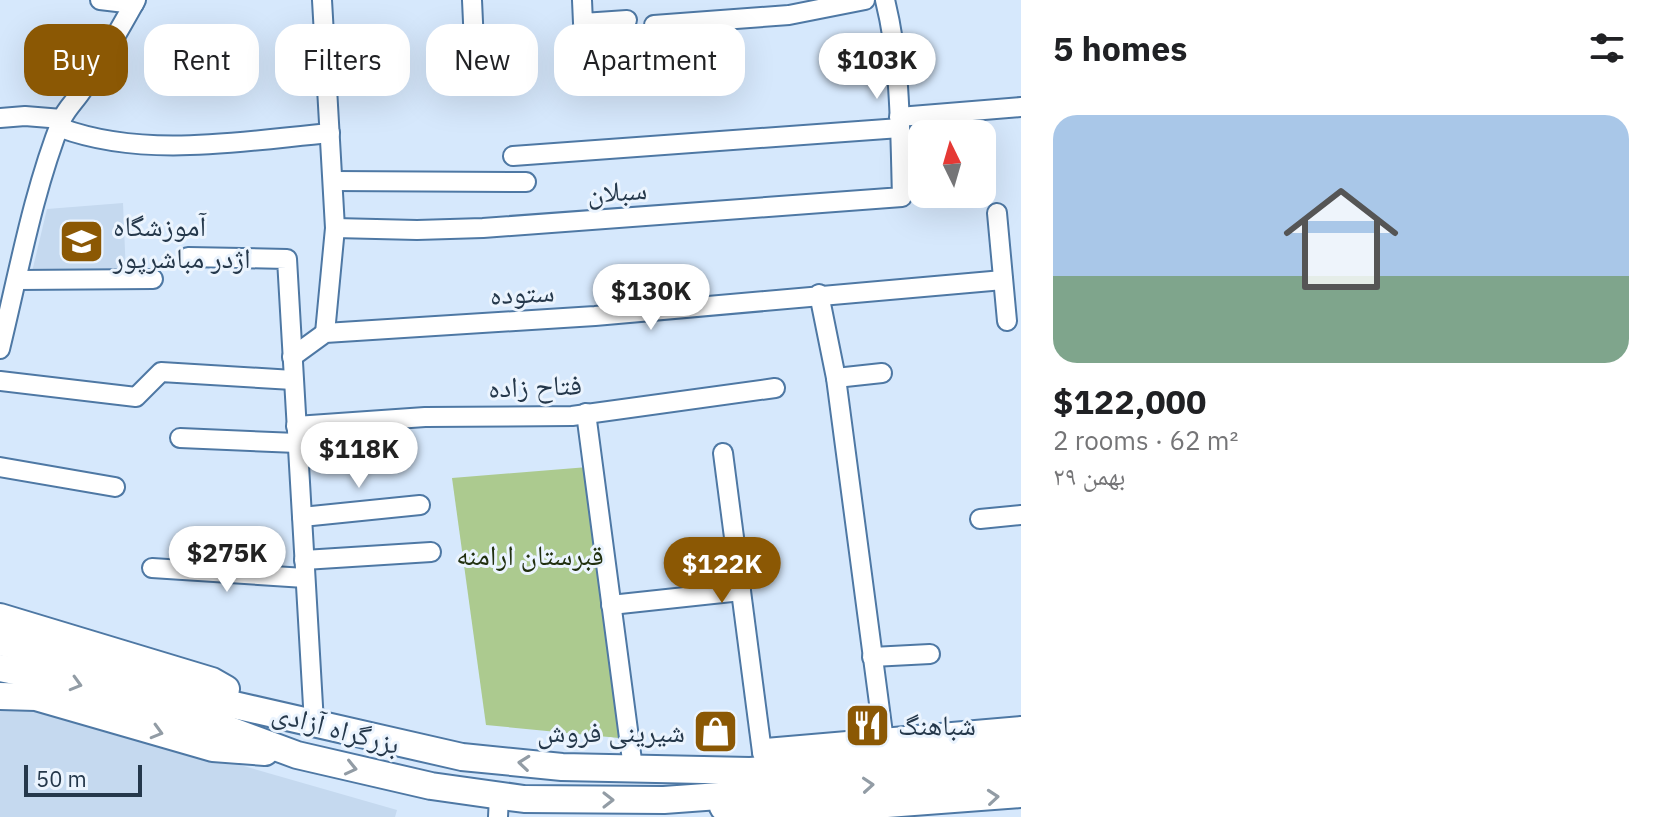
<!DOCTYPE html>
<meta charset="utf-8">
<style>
:root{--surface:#fff;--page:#f2f2f2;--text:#202124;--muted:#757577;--accent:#8b5804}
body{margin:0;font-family:"IBM Plex Sans","Noto Naskh Arabic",sans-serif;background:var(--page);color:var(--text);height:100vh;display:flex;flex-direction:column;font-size:30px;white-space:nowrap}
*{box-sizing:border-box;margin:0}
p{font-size:26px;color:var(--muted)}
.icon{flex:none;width:44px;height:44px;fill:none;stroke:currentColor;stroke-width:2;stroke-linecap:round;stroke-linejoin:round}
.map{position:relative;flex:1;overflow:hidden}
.sheet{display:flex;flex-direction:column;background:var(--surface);width:640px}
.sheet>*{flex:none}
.top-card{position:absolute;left:24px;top:24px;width:760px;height:72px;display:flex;gap:16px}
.needle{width:52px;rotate:355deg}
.fabs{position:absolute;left:908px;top:120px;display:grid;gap:16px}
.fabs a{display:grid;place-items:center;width:88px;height:88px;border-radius:16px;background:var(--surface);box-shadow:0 8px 32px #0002;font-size:40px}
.scale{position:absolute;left:24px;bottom:20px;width:118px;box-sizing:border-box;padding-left:8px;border:4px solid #25384b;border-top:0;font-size:22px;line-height:28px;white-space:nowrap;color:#25384b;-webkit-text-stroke:6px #ebf4fe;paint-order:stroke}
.price{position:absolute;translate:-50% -68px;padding:0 18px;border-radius:28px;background:#fff;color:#222;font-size:26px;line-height:52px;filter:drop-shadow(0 2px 4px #0008)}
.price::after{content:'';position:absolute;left:50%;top:48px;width:24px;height:18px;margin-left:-12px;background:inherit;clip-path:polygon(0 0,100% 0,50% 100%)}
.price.selected{background:var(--accent);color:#fff}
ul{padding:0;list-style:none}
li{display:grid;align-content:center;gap:16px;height:424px;padding:0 32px}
li span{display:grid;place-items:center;height:248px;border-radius:24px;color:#555}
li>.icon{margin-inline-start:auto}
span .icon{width:144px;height:144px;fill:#fffc;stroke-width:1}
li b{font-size:34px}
h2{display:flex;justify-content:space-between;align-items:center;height:96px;padding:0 32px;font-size:34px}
.tag{padding:0 28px;border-radius:24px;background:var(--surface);box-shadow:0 8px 32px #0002;font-size:28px;line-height:72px}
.tag.selected{background:var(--accent);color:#fff}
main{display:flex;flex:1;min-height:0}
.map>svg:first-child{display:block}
</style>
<main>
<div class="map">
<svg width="1021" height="817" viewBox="0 0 1021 817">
<rect width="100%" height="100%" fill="#d6e8fc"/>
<g fill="#c5d9ef">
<polygon points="123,203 126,275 31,276 47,209"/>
<polygon points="0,702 34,706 397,810 395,817 0,817"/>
</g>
<polygon fill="#acca8f" points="588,467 619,738 486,725 452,478"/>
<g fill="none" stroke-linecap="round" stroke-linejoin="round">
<defs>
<g id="minor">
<polyline points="100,0 134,4"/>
<polyline points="322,0 335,228 325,333"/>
<polyline points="472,0 474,44"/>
<polyline points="582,0 583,23 627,20"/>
<polyline points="654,25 789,15 865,0"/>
<polyline points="899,117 1021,107"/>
<polyline points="0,118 25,116 62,119"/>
<path d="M61 128C145 159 243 141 330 133"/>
<polyline points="513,156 900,128"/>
<polyline points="333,181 526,182"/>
<polyline points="997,213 1007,321"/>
<path d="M335 228 417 230 483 228 902 197C900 131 901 64 885 0"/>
<polyline points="188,257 287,259 314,723"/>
<polyline points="17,280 153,279"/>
<polyline points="819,294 836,378 884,741"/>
<path d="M0 349C19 271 33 192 62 119 66 109 77 99 83 89 102 61 119 30 136 0"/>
<polyline points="292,357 325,333 595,316 1003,280"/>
<polyline points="836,378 882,373"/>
<polyline points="0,381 136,397 161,372 293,380"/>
<polyline points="586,413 633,768"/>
<polyline points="296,426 425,417 572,416 775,388"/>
<polyline points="180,438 297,443"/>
<polyline points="723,453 762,752"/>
<polyline points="0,467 115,487"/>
<polyline points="302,517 420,505"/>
<polyline points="980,519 1021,515"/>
<polyline points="304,560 431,552"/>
<polyline points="152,568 305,578"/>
<polyline points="611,605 741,591"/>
<polyline points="872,657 930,654"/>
<polyline points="498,817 499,796"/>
</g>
<g id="highway">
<polyline points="0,617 212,681 226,689"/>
<polyline points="0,642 66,657 208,699 462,757 562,767 750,771 1021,751"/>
<polyline points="0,668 69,682 216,725 297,755 431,786 524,799 664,800 1021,774"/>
<polyline points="0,696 36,697 213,748 265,752"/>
<polyline points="766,752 1021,730"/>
<polyline points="723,807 767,813 1021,794"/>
</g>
</defs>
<use href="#minor" stroke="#4e78a4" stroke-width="22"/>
<use href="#highway" stroke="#4e78a4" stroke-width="30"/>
<use href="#minor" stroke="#fff" stroke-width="18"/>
<use href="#highway" stroke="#fff" stroke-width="26"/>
</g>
<defs><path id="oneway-chevron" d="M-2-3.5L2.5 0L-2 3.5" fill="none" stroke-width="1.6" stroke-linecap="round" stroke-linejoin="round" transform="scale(2)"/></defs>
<g stroke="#929ca5">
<use href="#oneway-chevron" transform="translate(76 684) rotate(16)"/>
<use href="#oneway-chevron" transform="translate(157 732) rotate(16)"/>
<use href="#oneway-chevron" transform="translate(524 763) rotate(-174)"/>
<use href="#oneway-chevron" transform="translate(351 768) rotate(13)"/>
<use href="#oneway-chevron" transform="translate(868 785) rotate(-4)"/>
<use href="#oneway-chevron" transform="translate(993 797) rotate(-5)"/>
<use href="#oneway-chevron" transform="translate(608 800)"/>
</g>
<defs>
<symbol id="school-square" viewBox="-11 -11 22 22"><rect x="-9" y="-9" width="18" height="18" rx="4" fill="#8b5804" stroke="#ebf4fe"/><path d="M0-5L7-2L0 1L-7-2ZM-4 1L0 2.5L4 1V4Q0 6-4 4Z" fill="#fff"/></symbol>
<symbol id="restaurant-square" viewBox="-11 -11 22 22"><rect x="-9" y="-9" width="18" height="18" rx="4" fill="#8b5804" stroke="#ebf4fe"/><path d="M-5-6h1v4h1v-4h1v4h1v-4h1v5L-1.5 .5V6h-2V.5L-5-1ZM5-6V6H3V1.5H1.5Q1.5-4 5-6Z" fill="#fff"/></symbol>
<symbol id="shop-square" viewBox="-11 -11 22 22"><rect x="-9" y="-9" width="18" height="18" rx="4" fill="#8b5804" stroke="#ebf4fe"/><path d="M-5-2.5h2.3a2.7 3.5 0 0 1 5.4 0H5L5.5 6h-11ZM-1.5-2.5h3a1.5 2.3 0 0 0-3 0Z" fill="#fff"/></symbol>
</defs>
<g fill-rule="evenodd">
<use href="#school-square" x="56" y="216" width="51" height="51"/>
<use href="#restaurant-square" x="842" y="700" width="51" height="51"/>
<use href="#shop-square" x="690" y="706" width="51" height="51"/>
</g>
<g text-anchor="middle" stroke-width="6" stroke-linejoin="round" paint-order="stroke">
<g font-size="28" fill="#25384b" stroke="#ebf4fe">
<text transform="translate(617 191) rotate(-4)" y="10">سبلان</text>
<text transform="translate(522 293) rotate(-3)" y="10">ستوده</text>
<text transform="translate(535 386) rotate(-2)" y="10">فتاح زاده</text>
<text transform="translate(336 728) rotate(15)" y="10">بزرگراه آزادی</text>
</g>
<g font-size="28" fill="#25384b" stroke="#ebf4fe" text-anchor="start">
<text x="113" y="236">آموزشگاه<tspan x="113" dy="32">اژدر مباشرپور</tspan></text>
<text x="898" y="735">شباهنگ</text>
<text x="685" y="742" text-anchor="end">شیرینی فروش</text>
</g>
<g font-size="28" fill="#21300f" stroke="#ebf4fe">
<text x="530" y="565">قبرستان ارامنه</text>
</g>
</g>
</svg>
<div class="fabs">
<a><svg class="needle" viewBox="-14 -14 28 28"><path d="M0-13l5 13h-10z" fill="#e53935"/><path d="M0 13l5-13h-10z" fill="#757577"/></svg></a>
</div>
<div class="scale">50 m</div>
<b class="price" style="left:877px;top:101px">$103K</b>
<b class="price" style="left:651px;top:332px">$130K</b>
<b class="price" style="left:359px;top:490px">$118K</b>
<b class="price" style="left:227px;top:594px">$275K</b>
<b class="price selected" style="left:722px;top:605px">$122K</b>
<div class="top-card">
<a class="tag selected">Buy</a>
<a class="tag">Rent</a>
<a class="tag">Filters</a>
<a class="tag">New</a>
<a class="tag">Apartment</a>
</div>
</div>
<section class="sheet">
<h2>5 homes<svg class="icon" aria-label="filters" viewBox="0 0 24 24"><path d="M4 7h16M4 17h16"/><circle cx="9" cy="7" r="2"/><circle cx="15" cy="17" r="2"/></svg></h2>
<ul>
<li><span style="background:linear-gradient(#a9c7e8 65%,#7fa58c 0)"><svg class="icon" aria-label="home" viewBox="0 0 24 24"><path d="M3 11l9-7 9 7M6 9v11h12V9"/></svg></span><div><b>$122,000</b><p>2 rooms · 62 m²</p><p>۲۹ بهمن</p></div></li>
</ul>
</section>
</main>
